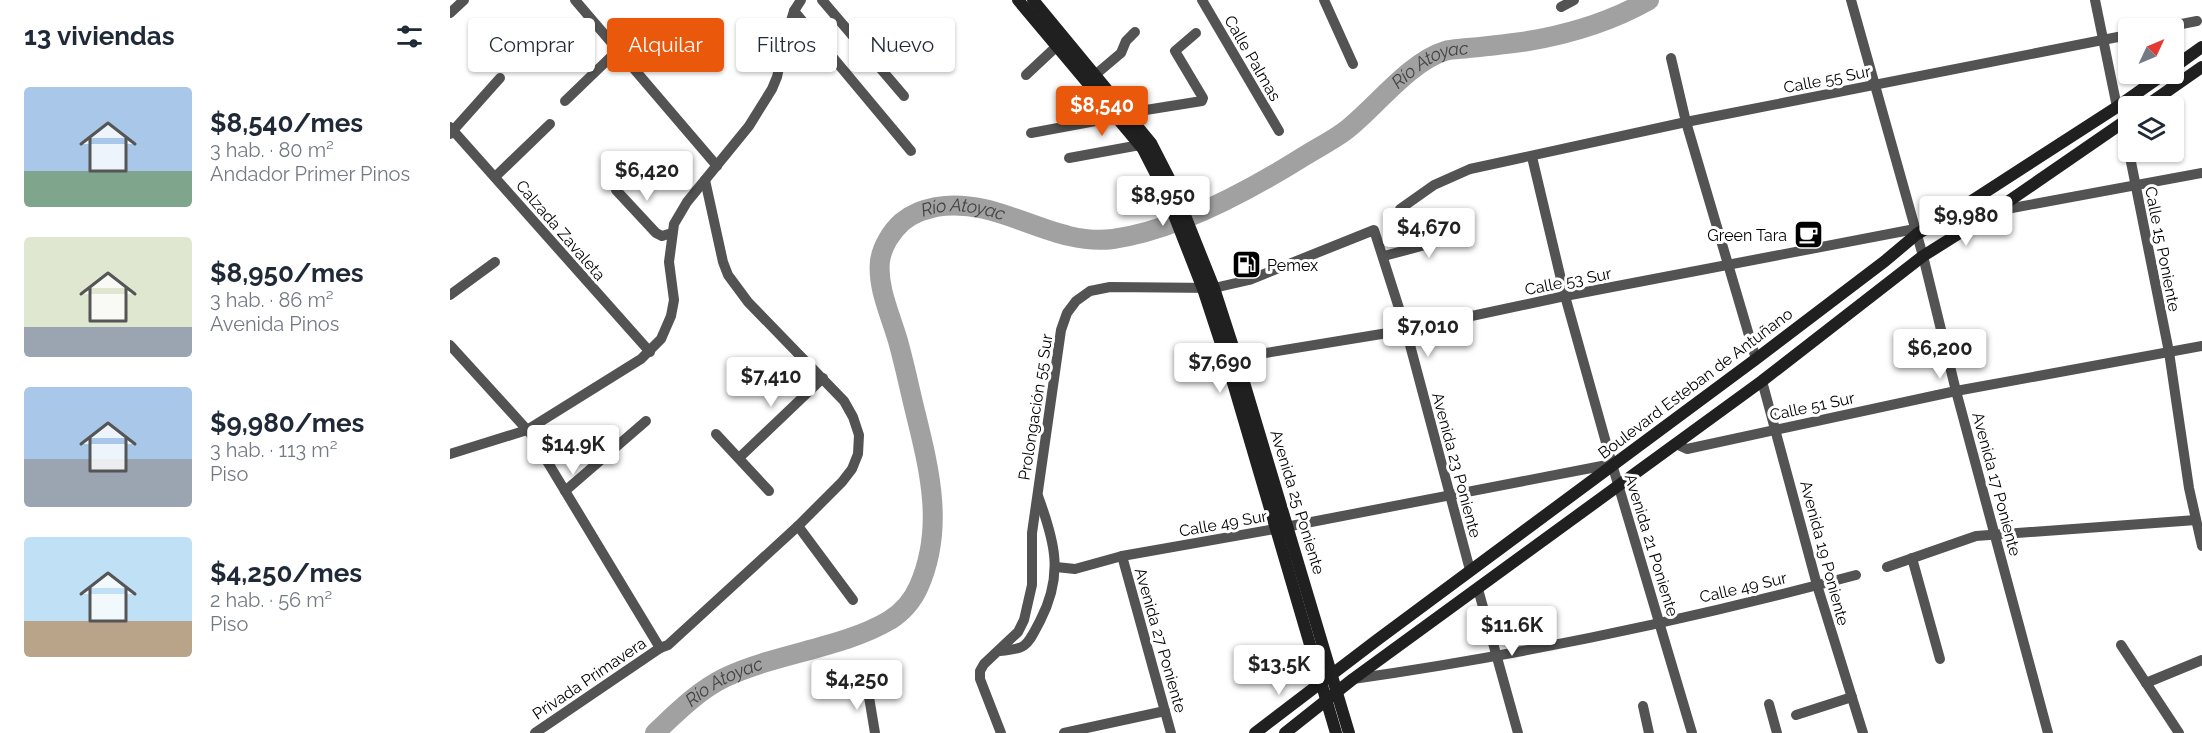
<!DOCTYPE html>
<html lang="es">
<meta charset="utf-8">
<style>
:root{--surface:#fff;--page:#f2f2f3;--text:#1f2937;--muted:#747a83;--accent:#ea580c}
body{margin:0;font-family:Raleway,sans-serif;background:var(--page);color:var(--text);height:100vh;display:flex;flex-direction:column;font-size:22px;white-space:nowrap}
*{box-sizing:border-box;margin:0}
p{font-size:20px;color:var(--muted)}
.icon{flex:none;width:33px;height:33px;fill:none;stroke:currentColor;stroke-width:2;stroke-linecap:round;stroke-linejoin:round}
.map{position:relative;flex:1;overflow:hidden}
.drawer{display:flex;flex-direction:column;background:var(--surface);width:450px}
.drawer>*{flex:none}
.guide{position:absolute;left:18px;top:18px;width:570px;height:54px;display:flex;gap:12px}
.needle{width:39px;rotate:46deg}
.tools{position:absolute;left:1668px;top:18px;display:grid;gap:12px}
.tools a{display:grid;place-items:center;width:66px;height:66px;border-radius:6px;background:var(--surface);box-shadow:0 2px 4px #0004;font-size:30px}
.price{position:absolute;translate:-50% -51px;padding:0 14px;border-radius:6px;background:#fff;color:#222;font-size:20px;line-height:39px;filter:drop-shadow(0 2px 3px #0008)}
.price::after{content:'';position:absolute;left:50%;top:36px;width:18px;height:14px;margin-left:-9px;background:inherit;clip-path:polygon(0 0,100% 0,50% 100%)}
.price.on{background:var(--accent);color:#fff}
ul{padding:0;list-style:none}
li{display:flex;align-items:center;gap:18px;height:150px;padding:0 24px}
li span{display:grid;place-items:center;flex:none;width:168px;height:120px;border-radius:6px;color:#555}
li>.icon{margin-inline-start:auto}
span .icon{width:72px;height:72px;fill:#fffc;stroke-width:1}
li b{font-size:26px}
h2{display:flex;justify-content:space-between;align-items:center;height:72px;padding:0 24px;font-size:26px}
.pill{padding:0 21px;border-radius:6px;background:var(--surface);box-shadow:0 2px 4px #0004;font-size:21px;line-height:54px}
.pill.on{background:var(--accent);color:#fff}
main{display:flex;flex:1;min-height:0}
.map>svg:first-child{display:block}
</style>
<main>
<section class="drawer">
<h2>13 viviendas<svg class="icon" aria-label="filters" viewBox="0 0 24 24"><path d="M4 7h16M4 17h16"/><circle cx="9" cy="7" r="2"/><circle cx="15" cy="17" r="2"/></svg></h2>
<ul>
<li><span style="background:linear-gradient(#a9c7e8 70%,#7fa58c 0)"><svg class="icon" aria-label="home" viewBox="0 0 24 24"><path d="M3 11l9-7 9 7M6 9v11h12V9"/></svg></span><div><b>$8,540/mes</b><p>3 hab. · 80 m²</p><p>Andador Primer Pinos</p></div></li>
<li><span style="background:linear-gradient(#dfe7d0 75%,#9aa5b1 0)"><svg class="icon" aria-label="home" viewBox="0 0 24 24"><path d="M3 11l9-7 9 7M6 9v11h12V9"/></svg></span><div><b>$8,950/mes</b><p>3 hab. · 86 m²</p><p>Avenida Pinos</p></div></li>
<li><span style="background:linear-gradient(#a9c7e8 60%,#9aa5b1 0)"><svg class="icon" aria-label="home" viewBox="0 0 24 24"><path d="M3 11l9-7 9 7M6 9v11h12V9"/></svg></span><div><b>$9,980/mes</b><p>3 hab. · 113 m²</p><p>Piso</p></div></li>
<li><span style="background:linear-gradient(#bfe0f5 70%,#b9a48a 0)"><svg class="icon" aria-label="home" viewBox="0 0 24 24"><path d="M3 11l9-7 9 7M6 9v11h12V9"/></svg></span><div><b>$4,250/mes</b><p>2 hab. · 56 m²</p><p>Piso</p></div></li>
</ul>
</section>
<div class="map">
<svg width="1752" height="733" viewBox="0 0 1752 733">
<rect width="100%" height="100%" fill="#fff"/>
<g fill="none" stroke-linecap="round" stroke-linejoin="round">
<path stroke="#a1a1a1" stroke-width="20" id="s1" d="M205 733C226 713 250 689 276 677 327 653 393 648 440 620 454 611 463 600 469 586 494 529 480 472 466 415 460 391 455 366 448 341 441 316 427 288 430 261 432 246 442 231 452 222 463 213 473 210 486 207 550 196 601 247 663 239 727 230 802 189 856 155 869 147 883 140 895 131 925 108 959 62 995 51 1002 49 1011 49 1018 48 1038 46 1058 44 1078 41 1120 34 1162 21 1199 0"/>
<g stroke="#535353" stroke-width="10">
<polyline points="125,0 267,166"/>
<polyline points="372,0 454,96"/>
<polyline points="752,0 829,131"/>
<polyline points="874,0 903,64"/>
<polyline points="1401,0 1473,256 1506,391 1598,733"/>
<polyline points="1645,0 1667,107"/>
<polyline points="1111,7 1124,0"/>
<polyline points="344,11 461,151"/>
<polyline points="0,13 14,0"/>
<polyline points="1711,28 1747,21"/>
<polyline points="1221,58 1236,122 1306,359"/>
<polyline points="576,75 607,46"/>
<polyline points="645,75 671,53 676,41 685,32"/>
<polyline points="115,101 168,50"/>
<polyline points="677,113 752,101 753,98 725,51 746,33"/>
<polyline points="1674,122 1678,148"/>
<polyline points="0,127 200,352"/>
<polyline points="581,133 667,117"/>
<polyline points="0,134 50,78"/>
<polyline points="1679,152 1719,352 1739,488 1752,546"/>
<polyline points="1082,157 1115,296 1162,464 1242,733"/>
<polyline points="619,158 690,145"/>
<polyline points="45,177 100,124"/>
<polyline points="166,190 206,233 212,236 222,233"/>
<polyline points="950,209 984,185 1020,169 1236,122 1678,35"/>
<polyline points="1546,211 1752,173"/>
<polyline points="934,256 1016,234"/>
<polyline points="0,295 45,262"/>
<polyline points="0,345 80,433 210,648 218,645 348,526 392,482 402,469 408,454 409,435 403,417 394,401 298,302 278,275 273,262 255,180"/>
<polyline points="779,359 956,330 1115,296 1465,229"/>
<polyline points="1312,381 1367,585 1413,733"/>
<polyline points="266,434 319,491"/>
<polyline points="1226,444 1237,449 1506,391 1752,346"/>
<polyline points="0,454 77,430 191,359 211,339 221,316 224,300 219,262 224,224 237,202 299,126 322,89 327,77 336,37 344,11 351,0"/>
<polyline points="289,458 373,378"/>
<polyline points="115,491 196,421"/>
<polyline points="348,526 403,600"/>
<polyline points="672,556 721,733"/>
<polyline points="1462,558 1490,659"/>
<polyline points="606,567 625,569 672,556 825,529 1162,464"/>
<polyline points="1437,567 1526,536 1746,520"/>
<polyline points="1028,589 1068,733"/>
<polyline points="1671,645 1729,733"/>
<path d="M550 651C578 649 577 645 590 621 614 575 605 542 588 496"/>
<path d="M903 679C1072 655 1241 619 1406 575"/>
<polyline points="1696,683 1752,660"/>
<polyline points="417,685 425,733"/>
<polyline points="1319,704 1327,733"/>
<polyline points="1193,706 1199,733"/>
<polyline points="1346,715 1402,697"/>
<polyline points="85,733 210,648"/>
<polyline points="551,733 530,679 530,671 534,664 568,632 574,620 582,585 582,533 611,330 617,313 626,301 640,291 660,287 764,288 799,280 924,230 956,330 1020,570"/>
<polyline points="614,733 715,711"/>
</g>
<g stroke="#202020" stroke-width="12">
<polyline points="568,0 693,149 715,192 753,289 776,359 886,733"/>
<polyline points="583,0 701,143 724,188 764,288 787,359 899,733"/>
<polyline points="1724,67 1752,47"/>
<polyline points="1696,106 1752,67"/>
<polyline points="805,733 927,640 1306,359 1435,261 1467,234 1520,202 1667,107 1714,74"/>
<polyline points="835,733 903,679 1312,381 1473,256 1543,212 1678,119"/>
</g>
</g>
<defs>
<symbol id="cafe-square" viewBox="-11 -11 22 22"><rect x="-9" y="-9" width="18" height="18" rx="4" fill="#000" stroke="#fff"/><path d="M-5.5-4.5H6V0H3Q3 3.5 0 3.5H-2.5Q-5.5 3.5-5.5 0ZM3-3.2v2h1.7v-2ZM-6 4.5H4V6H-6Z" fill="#fff"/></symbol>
<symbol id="fuel-square" viewBox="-11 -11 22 22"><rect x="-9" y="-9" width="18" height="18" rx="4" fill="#000" stroke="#fff"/><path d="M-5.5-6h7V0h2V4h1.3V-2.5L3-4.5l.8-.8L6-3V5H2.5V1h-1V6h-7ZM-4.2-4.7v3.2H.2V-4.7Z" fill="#fff"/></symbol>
</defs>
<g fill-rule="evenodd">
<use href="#cafe-square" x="1342" y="218" width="33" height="33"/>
<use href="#fuel-square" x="780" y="248" width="33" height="33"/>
</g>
<g text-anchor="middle" stroke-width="6" stroke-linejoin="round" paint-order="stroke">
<g font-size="16" fill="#000" stroke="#fff">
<text transform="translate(803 58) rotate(60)" y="6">Calle Palmas</text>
<text transform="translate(1377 79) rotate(-11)" y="6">Calle 55 Sur</text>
<text transform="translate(111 230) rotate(49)" y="6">Calzada Zavaleta</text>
<text transform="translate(1713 249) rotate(79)" y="6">Calle 15 Poniente</text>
<text transform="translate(1118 281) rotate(-11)" y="6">Calle 53 Sur</text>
<text transform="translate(1245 383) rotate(-37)" y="6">Boulevard Esteban de Antuñano</text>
<text transform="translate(1362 406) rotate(-12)" y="6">Calle 51 Sur</text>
<text transform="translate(585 407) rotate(-81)" y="6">Prolongación 55 Sur</text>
<text transform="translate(1007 465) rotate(75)" y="6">Avenida 23 Poniente</text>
<text transform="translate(1547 484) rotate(75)" y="6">Avenida 17 Poniente</text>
<text transform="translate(848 502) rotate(73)" y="6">Avenida 25 Poniente</text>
<text transform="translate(773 523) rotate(-10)" y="6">Calle 49 Sur</text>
<text transform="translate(1202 545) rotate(73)" y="6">Avenida 21 Poniente</text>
<text transform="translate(1375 553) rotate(75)" y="6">Avenida 19 Poniente</text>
<text transform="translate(1293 587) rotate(-13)" y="6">Calle 49 Sur</text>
<text transform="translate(711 640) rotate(74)" y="6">Avenida 27 Poniente</text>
<text transform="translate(139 678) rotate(-34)" y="6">Privada Primavera</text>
</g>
<g font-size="16" fill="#000" stroke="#fff" text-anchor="end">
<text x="1337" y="241">Green Tara</text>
<text x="817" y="271" text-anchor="start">Pemex</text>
</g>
<g font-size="18" font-style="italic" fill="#424242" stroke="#fff">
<text dy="6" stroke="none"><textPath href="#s1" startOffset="1276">Río Atoyac</textPath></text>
<text dy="6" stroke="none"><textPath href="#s1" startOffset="754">Río Atoyac</textPath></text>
<text dy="6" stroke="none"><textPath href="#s1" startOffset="87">Río Atoyac</textPath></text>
</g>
</g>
</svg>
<div class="tools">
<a><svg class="needle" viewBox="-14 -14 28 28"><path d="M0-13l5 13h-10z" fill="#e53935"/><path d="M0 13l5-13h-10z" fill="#747a83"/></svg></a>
<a><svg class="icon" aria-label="layers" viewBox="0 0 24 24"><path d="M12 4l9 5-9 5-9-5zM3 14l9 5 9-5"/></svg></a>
</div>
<b class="price on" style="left:652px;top:137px">$8,540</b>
<b class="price" style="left:197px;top:202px">$6,420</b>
<b class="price" style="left:713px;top:227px">$8,950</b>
<b class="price" style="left:1516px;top:247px">$9,980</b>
<b class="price" style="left:979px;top:259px">$4,670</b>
<b class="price" style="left:978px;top:358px">$7,010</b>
<b class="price" style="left:1490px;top:380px">$6,200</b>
<b class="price" style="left:770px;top:394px">$7,690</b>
<b class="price" style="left:321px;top:408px">$7,410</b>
<b class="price" style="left:123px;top:476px">$14.9K</b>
<b class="price" style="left:1062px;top:657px">$11.6K</b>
<b class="price" style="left:829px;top:696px">$13.5K</b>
<b class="price" style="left:407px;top:711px">$4,250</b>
<div class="guide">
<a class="pill">Comprar</a>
<a class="pill on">Alquilar</a>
<a class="pill">Filtros</a>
<a class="pill">Nuevo</a>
</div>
</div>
</main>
